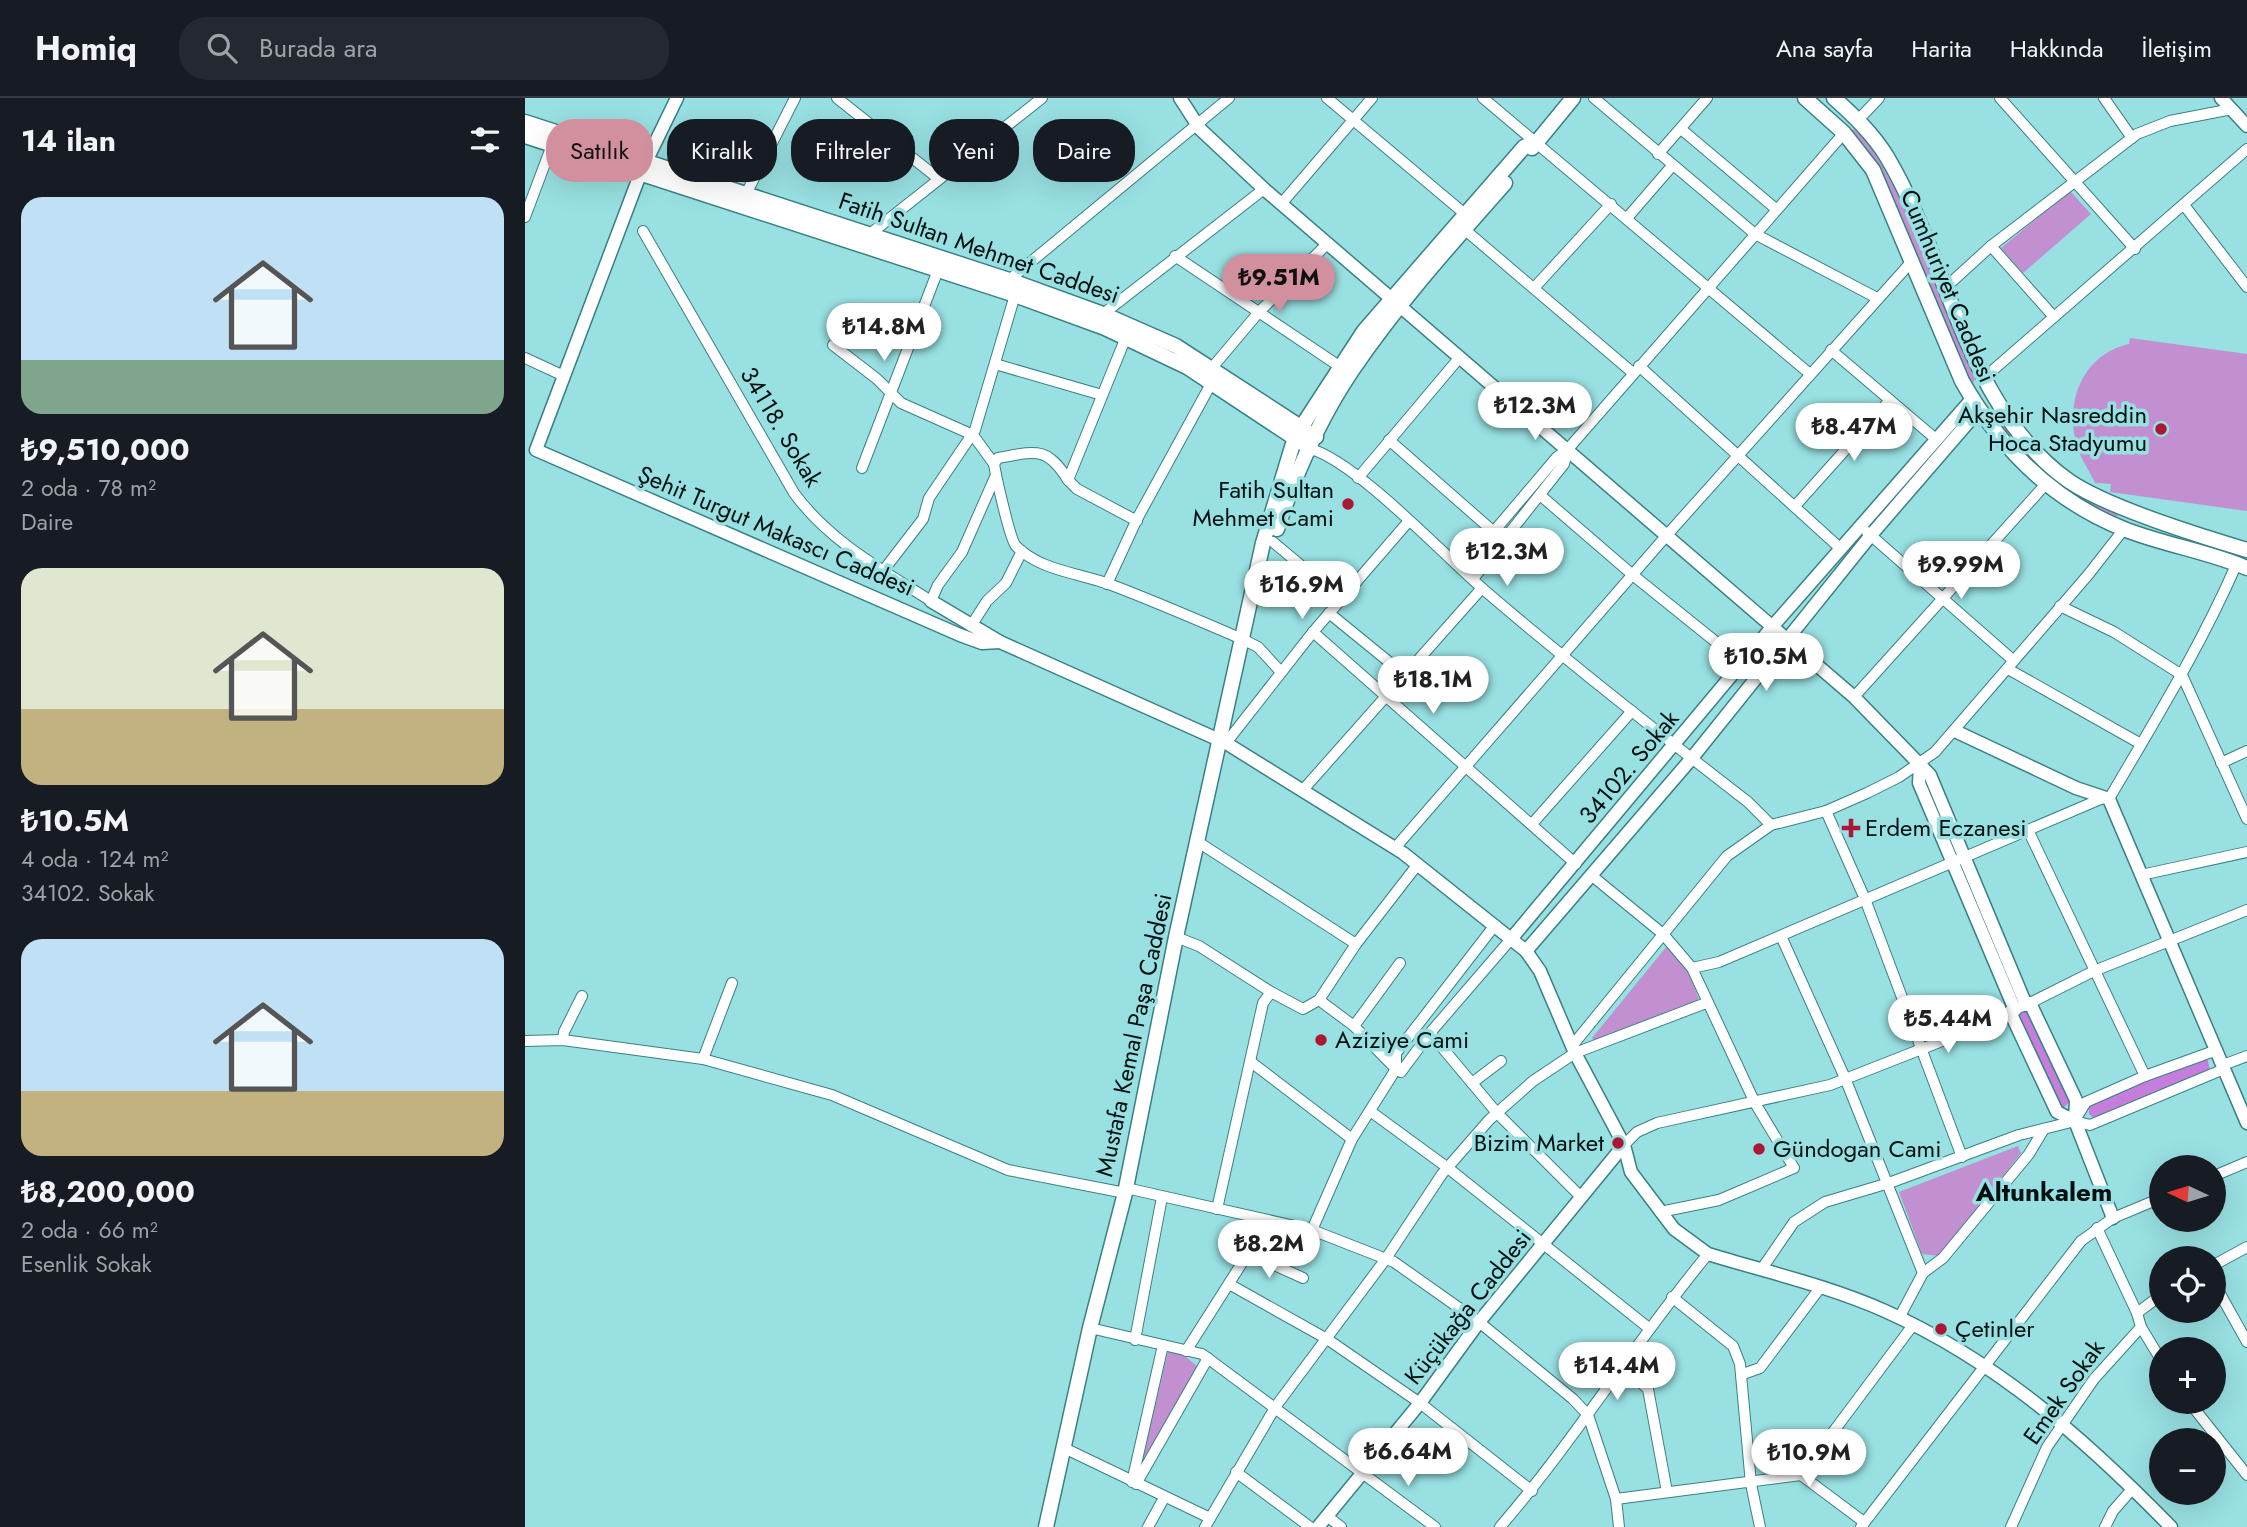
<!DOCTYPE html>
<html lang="tr">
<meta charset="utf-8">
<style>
:root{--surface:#171b24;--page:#242831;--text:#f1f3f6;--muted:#9ea1a6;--line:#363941;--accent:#d2909f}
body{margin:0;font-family:Jost,sans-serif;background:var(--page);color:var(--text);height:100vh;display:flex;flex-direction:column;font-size:26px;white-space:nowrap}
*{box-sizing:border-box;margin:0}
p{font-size:23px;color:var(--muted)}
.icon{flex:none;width:38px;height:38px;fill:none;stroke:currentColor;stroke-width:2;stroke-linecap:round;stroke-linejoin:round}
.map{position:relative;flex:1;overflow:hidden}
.side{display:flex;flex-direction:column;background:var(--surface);width:525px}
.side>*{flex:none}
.hud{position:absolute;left:21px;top:21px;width:665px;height:63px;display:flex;gap:14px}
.needle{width:46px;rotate:274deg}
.buttons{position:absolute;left:1624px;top:1057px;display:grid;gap:14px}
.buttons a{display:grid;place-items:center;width:77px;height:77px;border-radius:50%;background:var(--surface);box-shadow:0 7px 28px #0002;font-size:35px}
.price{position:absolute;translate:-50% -60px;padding:0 16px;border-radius:24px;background:#fff;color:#222;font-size:23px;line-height:46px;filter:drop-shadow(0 2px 4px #0008)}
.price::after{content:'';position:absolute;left:50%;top:42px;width:21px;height:16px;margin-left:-10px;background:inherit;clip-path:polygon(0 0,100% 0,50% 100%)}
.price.current{background:var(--accent);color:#111}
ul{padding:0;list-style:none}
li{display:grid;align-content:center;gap:14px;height:371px;padding:0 21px}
li span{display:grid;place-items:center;height:217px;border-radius:21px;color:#555}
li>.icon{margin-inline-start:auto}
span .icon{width:126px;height:126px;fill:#fffc;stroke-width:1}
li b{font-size:30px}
h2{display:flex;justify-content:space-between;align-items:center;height:84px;padding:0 21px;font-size:30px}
.tag{padding:0 24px;border-radius:28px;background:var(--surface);box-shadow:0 7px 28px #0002;font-size:24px;line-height:63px}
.tag.current{background:var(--accent);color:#111}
header{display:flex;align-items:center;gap:42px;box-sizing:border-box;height:98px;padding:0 35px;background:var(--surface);border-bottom:2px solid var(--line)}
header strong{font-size:33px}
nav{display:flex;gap:38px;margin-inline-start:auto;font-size:24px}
.search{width:490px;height:63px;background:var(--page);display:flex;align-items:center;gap:18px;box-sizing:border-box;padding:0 24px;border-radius:28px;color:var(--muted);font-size:26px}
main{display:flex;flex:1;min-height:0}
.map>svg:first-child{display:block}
</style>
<header>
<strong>Homiq</strong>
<div class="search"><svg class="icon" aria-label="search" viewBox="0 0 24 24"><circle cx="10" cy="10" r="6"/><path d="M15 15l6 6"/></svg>Burada ara</div>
<nav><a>Ana sayfa</a><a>Harita</a><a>Hakkında</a><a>İletişim</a></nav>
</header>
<main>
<section class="side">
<h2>14 ilan<svg class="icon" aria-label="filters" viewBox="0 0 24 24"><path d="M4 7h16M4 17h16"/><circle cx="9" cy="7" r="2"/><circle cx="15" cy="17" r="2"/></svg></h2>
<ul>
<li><span style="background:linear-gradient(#bfe0f5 75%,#7fa58c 0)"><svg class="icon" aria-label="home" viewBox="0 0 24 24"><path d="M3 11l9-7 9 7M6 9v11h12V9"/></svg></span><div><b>₺9,510,000</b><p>2 oda · 78 m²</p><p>Daire</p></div></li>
<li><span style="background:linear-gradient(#dfe7d0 65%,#c2b280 0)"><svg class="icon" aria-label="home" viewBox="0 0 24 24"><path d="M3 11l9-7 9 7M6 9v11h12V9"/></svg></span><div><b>₺10.5M</b><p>4 oda · 124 m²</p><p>34102. Sokak</p></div></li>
<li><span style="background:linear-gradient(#bfe0f5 70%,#c2b280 0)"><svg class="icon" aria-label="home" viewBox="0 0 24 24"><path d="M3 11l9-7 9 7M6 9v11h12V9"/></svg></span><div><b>₺8,200,000</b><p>2 oda · 66 m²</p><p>Esenlik Sokak</p></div></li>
</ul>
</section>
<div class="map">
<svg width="1722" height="1429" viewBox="0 0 1722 1429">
<rect width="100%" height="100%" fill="#98e0e2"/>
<g fill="#c290d1">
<path d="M1328 31C1365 53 1429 232 1450 281L1448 285H1445L1357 76 1326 34Z"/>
<polygon points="1545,93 1566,116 1498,175 1476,150"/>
<path d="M1605 240 1722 256V413L1585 394 1586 386 1570 385C1564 372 1554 358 1551 345 1540 301 1559 256 1604 246Z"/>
<path d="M1463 311 1531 382 1593 415 1592 419C1537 404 1496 355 1462 313Z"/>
<polygon points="1142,848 1163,871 1174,902 1070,945 1067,940"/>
<polygon points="1493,1048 1496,1055 1415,1158 1397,1156 1374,1094"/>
<polygon points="643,1253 660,1258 673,1269 615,1373"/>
</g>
<g fill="#c67edc">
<polygon points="1499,912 1502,912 1547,1002 1538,1010 1493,917"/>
<polygon points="1677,959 1682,959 1685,972 1570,1021 1564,1016 1564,1006"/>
</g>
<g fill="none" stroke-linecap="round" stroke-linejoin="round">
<defs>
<g id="minor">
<polyline points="312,0 414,81"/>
<polyline points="802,0 940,116"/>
<polyline points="958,0 1285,276"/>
<polyline points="1069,0 1230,136 1352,200"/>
<polyline points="1475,0 1610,151"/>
<polyline points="1579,0 1607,40"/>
<polyline points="1333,22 1354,0"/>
<polyline points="1156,31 1251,111"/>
<polyline points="1133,56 1182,0"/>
<polyline points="221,96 270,0"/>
<polyline points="757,105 847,0"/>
<polyline points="1659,107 1722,189"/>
<polyline points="0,119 27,47"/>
<polyline points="1102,120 1147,68"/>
<polyline points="939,131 1108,275"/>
<path d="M118 133 269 395C304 443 356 471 406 503L413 487 437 454 471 377"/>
<polyline points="345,136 517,0"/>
<polyline points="1466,148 1529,219"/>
<polyline points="650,158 814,268"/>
<polyline points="484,182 704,0"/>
<polyline points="1421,189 1466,148 1612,36 1645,23 1707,11"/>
<polyline points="1009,190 1086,106"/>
<polyline points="578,216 739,91"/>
<polyline points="601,239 543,382 552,391 612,423"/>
<polyline points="308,247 352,281 376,305 448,337 469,366"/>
<polyline points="1306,252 1412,342"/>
<polyline points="0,260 39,278"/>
<polyline points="470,266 577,297"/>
<polyline points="1114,268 1315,450"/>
<polyline points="686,271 734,214 803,145"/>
<polyline points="1460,279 1722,51"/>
<polyline points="864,342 969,434"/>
<path d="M786 351C831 364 919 457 958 491 1044 565 1134 635 1223 704L1246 727"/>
<polyline points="1043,351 1319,35"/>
<polyline points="337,370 413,172"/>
<polyline points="833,380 935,259"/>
<path d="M543 382C522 348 511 353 473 360L469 366C471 378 485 442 491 448 514 472 553 475 584 486 629 503 673 522 717 541L733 549 756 574"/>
<polyline points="1015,397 1109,478 1217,565"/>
<polyline points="1270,408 1365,302"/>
<polyline points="1342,434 1489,563"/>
<polyline points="748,444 816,501"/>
<polyline points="937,471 1032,359 1043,351 1039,366 948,481"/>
<polyline points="358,473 398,421 404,400 450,332 490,197"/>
<polyline points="582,486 612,421 687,284"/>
<polyline points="1535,508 1589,534 1657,577 1722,721"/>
<polyline points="804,515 880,577"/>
<polyline points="446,528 462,503 481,485 497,453"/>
<polyline points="788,534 1051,766"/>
<polyline points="1483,571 1616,646"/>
<polyline points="1329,599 1520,387"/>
<polyline points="701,645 788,534 883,424"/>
<polyline points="1696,665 1722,653"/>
<polyline points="777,693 957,490"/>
<path d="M1584 701C1629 624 1676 548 1712 465"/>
<polyline points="1301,713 1340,801 1437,1059"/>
<polyline points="1007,726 1107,613"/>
<polyline points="1503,732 1620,978"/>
<polyline points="673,744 831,846"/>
<polyline points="870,750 1142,437 1388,162"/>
<polyline points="1066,777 1138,836 1167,870 1230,1005 1269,1070 1194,1102 1135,1114"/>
<polyline points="1616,777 1722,754"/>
<polyline points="1256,838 1320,980 1398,1175"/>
<polyline points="651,839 674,848 746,894"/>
<polyline points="1167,870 1194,864 1578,700"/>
<polyline points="794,902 829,928 871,971"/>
<polyline points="829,928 875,865"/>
<polyline points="905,935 972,1015 1056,1099"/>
<polyline points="38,942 39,934 57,898"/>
<polyline points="0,943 38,942 178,961 307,997 483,1072 600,1095"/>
<polyline points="1047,948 1202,758 1246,727 1301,713 1342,695 1374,679 1410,654 1563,477 1599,431"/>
<polyline points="178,961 207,885"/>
<polyline points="726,964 827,1041"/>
<polyline points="1698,967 1722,958"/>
<polyline points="871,971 871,955 970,827"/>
<polyline points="947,985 976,963"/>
<polyline points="845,1013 923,1070 1125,1231"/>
<polyline points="1550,1022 1561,1004 1620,978 1692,952"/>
<polyline points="1099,1047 1112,1034 1132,1025 1305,987 1417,943 1505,905 1569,873 1722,812"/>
<polyline points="1689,1078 1722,1064"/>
<polyline points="601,1090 787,1132 869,1164 954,1224 1048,1301 1063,1317 1091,1401 1094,1429"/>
<polyline points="692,1111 738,905 746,894 778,911 794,902 831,846 893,766"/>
<polyline points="1572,1130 1612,1215"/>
<polyline points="787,1132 827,1041 871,971 876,974 905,935 986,841"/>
<polyline points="723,1155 778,1180"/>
<polyline points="1689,1167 1722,1149"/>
<polyline points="1236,1172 1269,1124 1300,1104 1364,1085 1494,1037 1550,1023 1565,1027 1699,971"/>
<polyline points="1689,1185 1722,1244"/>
<polyline points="704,1186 802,1241 895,1305 1007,1393"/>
<polyline points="1147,1199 1208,1248 1215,1266 1226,1386 1235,1429"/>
<polyline points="1374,1220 1398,1175 1418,1160 1504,1056 1519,1031"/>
<polyline points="1616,1229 1636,1262"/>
<polyline points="565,1230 677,1256 910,1429"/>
<polyline points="610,1242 637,1099"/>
<polyline points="661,1253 736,1135 740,1122"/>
<polyline points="1098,1269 1123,1291 1142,1394"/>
<polyline points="1218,1276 1235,1270 1295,1190"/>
<polyline points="1664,1304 1722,1377"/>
<polyline points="537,1349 685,1420"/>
<polyline points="711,1374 785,1429"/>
<polyline points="1276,1377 1339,1424"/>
<polyline points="607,1384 638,1247"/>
<polyline points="611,1386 683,1260"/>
<polyline points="1091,1401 1276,1377 1388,1227"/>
<polyline points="802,1418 816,1429"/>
<polyline points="623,1429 639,1400"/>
<polyline points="680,1429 751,1308 860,1162 917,1076 964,1022 1008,983 1050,955 1181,905"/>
<path d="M975 1429C1050 1342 1110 1244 1183 1156"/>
<polyline points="1336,1429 1556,1143 1588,1120 1636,1100"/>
<polyline points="1486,1429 1522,1349 1569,1281 1616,1229 1612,1215 1636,1197"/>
<polyline points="1580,1429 1588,1413 1608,1390"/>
</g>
<g id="tertiary">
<polyline points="152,0 116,74 11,352 435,537 457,545 475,544"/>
<polyline points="655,0 675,31 739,91 1329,599 1405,677 1501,907"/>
<polyline points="1696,0 1722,28"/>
<path d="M406 503 475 544 701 645 878 755 1001 853 1015 873 1050 955 1099 1047 1106 1074 1149 1131 1183 1156C1242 1174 1304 1188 1360 1213 1472 1263 1561 1342 1646 1429"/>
<polyline points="1430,633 1551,690 1584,701 1722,1025"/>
<polyline points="1395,666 1394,685 1490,912"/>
<polyline points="986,841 1247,529 1447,301"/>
<polyline points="1001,853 1167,660 1346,437 1453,313"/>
<polyline points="1505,905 1551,1002 1550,1023 1588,1120"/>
<polyline points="1485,914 1532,1014 1550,1023"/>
<polyline points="793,1429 895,1305 954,1224 1099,1047"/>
</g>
<g id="secondary">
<path d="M1280 0 1319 35 1348 72 1437 283C1475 350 1526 402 1599 431 1639 447 1682 453 1722 470"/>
<path d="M1309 0C1329 18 1348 36 1362 59 1424 163 1440 310 1544 383 1583 410 1675 438 1722 452"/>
<polyline points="0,24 484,182 578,216 651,248 791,339"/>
<polyline points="0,38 484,195 580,230 662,269 786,351"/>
<polyline points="1007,50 1048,0"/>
<path d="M752 431C770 377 796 318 828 271 873 205 927 145 980 85"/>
<polyline points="521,1429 565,1230 600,1095 651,839 738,445 770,339 839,233 999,49 1009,44"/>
</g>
</defs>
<use href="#minor" stroke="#398183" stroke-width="12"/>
<use href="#tertiary" stroke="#398183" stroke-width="15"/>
<use href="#secondary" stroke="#398183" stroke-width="17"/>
<use href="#minor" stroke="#fff" stroke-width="10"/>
<use href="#tertiary" stroke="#fff" stroke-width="12"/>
<use href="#secondary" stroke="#fff" stroke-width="14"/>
</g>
<g fill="#ac1735" stroke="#98e0e2" stroke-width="2.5">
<circle cx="1636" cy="331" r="7"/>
<circle cx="823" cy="406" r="7"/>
<path d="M1322.5 719.5h7v7h7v7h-7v7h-7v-7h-7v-7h7z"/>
<circle cx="796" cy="942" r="7"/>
<circle cx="1093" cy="1045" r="7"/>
<circle cx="1234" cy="1051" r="7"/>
<circle cx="1416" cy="1231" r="7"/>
</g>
<g text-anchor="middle" stroke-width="7" stroke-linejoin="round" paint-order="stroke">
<g font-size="24" fill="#001011" stroke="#98e0e2">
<text transform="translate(454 150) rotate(19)" y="8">Fatih Sultan Mehmet Caddesi</text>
<text transform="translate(1423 188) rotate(67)" y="8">Cumhuriyet Caddesi</text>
<text transform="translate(256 329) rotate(59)" y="8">34118. Sokak</text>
<text transform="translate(251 433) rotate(23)" y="8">Şehit Turgut Makascı Caddesi</text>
<text transform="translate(1104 669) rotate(-50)" y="8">34102. Sokak</text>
<text transform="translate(609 937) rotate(-78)" y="8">Mustafa Kemal Paşa Caddesi</text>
<text transform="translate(943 1209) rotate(-52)" y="8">Küçükağa Caddesi</text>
<text transform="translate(1539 1294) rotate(-55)" y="8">Emek Sokak</text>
</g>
<g font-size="24" fill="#001011" stroke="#98e0e2" text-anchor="start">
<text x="1622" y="325" text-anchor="end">Akşehir Nasreddin<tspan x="1622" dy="28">Hoca Stadyumu</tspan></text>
<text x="809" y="400" text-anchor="end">Fatih Sultan<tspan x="809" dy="28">Mehmet Cami</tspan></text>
<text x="1340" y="738">Erdem Eczanesi</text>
<text x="810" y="950">Aziziye Cami</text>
<text x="1079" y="1053" text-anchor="end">Bizim Market</text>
<text x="1248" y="1059">Gündogan Cami</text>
<text x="1430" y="1239">Çetinler</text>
</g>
<g font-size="26" font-weight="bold" fill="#001011" stroke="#98e0e2">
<text x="1519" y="1103">Altunkalem</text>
</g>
</g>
</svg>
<div class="buttons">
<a><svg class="needle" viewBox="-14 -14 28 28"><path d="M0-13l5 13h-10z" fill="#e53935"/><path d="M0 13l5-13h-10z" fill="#9ea1a6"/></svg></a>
<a><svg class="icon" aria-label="locate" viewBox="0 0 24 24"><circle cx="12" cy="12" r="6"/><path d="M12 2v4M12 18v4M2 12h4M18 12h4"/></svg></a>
<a>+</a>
<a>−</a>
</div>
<b class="price current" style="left:754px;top:216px">₺9.51M</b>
<b class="price" style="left:359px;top:265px">₺14.8M</b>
<b class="price" style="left:1010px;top:344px">₺12.3M</b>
<b class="price" style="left:1329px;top:365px">₺8.47M</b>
<b class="price" style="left:982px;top:490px">₺12.3M</b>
<b class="price" style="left:1436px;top:503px">₺9.99M</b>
<b class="price" style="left:777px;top:523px">₺16.9M</b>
<b class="price" style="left:1241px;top:595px">₺10.5M</b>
<b class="price" style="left:908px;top:618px">₺18.1M</b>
<b class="price" style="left:1423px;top:957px">₺5.44M</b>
<b class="price" style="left:744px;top:1182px">₺8.2M</b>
<b class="price" style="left:1092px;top:1304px">₺14.4M</b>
<b class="price" style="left:883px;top:1390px">₺6.64M</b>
<b class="price" style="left:1284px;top:1391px">₺10.9M</b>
<div class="hud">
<a class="tag current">Satılık</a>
<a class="tag">Kiralık</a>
<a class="tag">Filtreler</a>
<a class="tag">Yeni</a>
<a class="tag">Daire</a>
</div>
</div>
</main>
